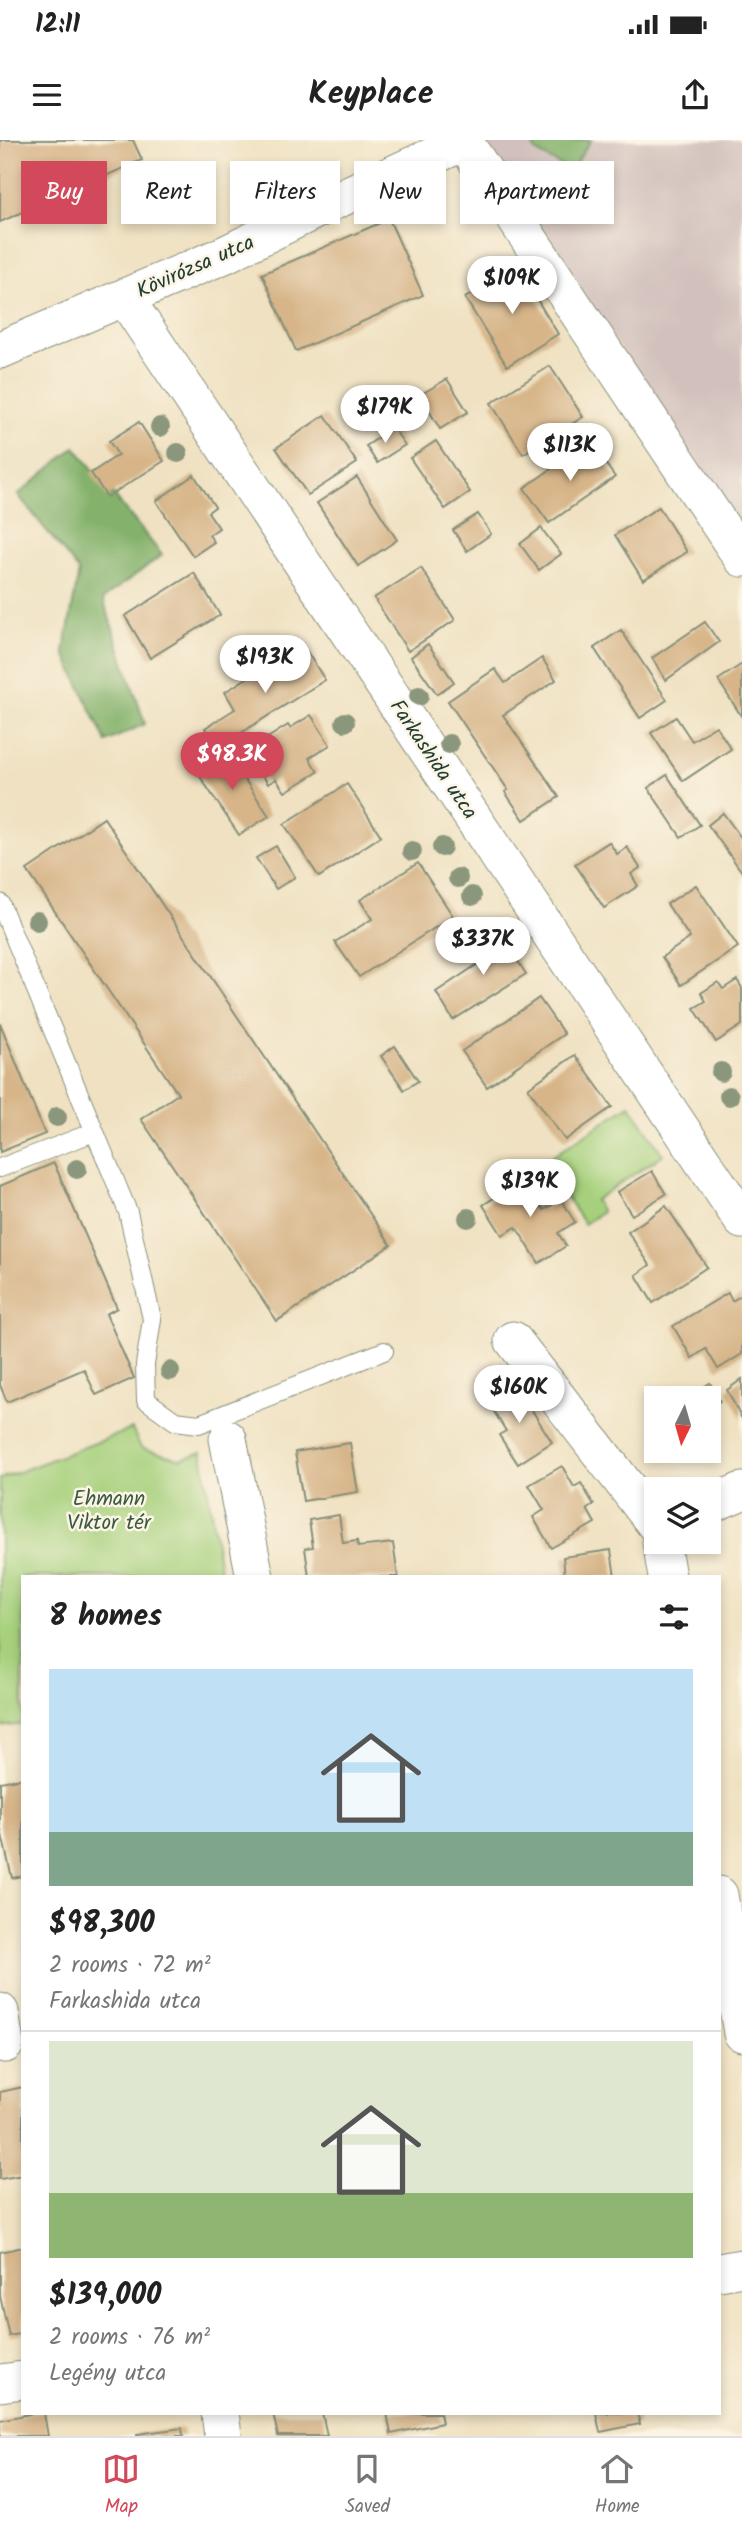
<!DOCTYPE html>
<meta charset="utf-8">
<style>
:root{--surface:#fff;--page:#f6f6f6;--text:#222;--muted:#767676;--line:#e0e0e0;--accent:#d1495b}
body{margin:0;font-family:Kalam,sans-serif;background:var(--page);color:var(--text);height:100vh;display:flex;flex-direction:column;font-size:26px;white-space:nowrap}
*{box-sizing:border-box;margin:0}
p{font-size:23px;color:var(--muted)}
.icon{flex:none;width:38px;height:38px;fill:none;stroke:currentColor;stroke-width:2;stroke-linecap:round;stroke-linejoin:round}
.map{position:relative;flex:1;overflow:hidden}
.sheet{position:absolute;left:21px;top:1435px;width:700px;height:840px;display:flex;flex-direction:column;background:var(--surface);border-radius:0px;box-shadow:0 4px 10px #0003}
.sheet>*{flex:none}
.guide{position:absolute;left:21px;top:21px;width:700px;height:63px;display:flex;gap:14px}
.needle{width:46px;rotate:185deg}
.buttons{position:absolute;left:644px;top:1246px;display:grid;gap:14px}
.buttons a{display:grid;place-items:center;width:77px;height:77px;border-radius:0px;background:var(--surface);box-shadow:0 4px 10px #0003;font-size:35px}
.price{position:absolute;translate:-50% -60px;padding:0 16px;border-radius:24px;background:#fff;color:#222;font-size:23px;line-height:46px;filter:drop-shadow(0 2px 4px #0008)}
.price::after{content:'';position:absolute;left:50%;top:42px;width:21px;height:16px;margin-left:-10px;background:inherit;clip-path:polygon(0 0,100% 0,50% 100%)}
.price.active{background:var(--accent);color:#fff}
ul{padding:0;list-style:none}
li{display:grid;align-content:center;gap:14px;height:371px;padding:0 28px}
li+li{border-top:2px solid var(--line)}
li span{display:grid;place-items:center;height:217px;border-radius:0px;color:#555}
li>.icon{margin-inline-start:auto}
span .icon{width:126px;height:126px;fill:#fffc;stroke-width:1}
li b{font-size:30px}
h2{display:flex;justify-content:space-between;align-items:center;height:84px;padding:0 28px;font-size:30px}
.pill{padding:0 24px;border-radius:0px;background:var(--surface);box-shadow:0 4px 10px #0003;font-size:24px;line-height:63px}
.pill.active{background:var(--accent);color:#fff}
.status{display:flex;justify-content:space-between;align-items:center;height:49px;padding:0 35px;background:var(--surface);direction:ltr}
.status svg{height:19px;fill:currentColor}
header{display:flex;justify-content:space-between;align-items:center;height:91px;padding:0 28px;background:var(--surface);font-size:32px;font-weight:700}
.tabs{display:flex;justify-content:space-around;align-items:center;height:98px;border-top:2px solid var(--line);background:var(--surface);font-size:19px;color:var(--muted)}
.tabs a{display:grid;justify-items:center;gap:4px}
.tabs .active{color:var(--accent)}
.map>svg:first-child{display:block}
</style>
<div class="status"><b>12:11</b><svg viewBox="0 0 49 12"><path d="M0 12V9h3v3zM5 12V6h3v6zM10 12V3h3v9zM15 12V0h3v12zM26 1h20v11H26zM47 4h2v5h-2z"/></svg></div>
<header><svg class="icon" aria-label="menu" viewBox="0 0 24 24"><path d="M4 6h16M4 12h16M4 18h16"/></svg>Keyplace<svg class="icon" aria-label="share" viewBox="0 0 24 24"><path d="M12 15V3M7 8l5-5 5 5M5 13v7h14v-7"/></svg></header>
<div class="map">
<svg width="742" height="2296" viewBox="0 0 742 2296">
<rect width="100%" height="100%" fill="#fcf5e5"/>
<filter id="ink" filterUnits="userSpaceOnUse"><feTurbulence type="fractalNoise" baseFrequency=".0143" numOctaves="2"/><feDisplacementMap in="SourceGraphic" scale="14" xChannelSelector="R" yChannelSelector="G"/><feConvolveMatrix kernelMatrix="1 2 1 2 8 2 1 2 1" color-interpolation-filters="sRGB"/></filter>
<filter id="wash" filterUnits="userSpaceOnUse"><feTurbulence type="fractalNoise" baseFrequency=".00686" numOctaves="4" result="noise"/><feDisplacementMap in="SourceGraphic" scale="28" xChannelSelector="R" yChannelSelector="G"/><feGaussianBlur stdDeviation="1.57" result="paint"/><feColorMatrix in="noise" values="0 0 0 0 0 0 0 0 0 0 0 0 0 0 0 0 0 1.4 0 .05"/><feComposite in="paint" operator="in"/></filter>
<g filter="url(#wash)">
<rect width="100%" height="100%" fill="#efe1c1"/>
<polygon fill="#d1c0bc" points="478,0 742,0 742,387"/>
<g fill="#a6d07c" stroke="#628658" stroke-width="2">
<polygon points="630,965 663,1015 595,1060 602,1072 584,1084 563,1052 546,1062 527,1033"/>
<polygon points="132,1289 141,1308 181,1319 202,1312 221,1437 23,1437 23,1584 0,1587 0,1339"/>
</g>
<g fill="#84b26c" stroke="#527850" stroke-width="2">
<polygon points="532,0 591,0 571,31 535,11"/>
<polygon points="75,307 162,415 103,459 145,584 106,602 64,512 79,431 18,355"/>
</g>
<g id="blocks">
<g fill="#d7b589">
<polygon points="0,0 133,0 142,20 0,82"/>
<polygon points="389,79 423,155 296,211 262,134"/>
<polygon points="517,127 558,194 507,226 465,158"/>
<polygon points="550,226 583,277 523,314 491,263"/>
<polygon points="447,239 468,272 440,289 420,255"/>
<polygon points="325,275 357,323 308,355 276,308"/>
<polygon points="139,282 164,321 107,357 91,333 118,315 109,301"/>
<polygon points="393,288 405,305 377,323 366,306"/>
<polygon points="436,301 470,352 445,369 410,318"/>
<polygon points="590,302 615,337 549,383 524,348"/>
<polygon points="194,335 215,367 208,372 219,388 209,395 214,402 193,416 156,361"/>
<polygon points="357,337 397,400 358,426 317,363"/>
<polygon points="659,367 687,412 643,440 615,395"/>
<polygon points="478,374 491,394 467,411 453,390"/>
<polygon points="541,388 561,414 539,430 520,404"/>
<polygon points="421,428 455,480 408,511 374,458"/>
<polygon points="194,433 220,475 150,518 125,476"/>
<polygon points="705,482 719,502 666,540 652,518"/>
<polygon points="621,490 667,560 640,578 594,508"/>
<polygon points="302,504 325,540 217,608 205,588 235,569 225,552 272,522 280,536 293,528 285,515"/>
<polygon points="428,504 454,542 437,554 411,517"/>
<polygon points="542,518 556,540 503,575 559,657 524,680 505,652 508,650 448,561 495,529 505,543"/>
<polygon points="742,524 742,577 718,540"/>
<polygon points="311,575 330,605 309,618 318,632 285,652 276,639 268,644 247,611 288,585 290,588"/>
<polygon points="676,577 692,601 716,586 731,609 683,641 651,593"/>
<polygon points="225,610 269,676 239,695 195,629"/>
<polygon points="667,635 700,685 681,697 648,648"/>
<polygon points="347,644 381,696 319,737 284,684"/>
<polygon points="723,673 742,699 742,732 708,685"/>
<polygon points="104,678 391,1105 277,1181 141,979 178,954 27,730"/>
<polygon points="609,702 617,714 627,707 640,728 631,734 638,746 604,768 575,724"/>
<polygon points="276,706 295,737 276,749 256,718"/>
<polygon points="418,723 453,776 359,837 335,802 372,779 360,760"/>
<polygon points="696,745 738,807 681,845 662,817 690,798 667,764"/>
<polygon points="497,788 526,834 453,880 436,852 487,818 477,800"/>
<polygon points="737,840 742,848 742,885 716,902 694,868 706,861 701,853 718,842 723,849"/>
<polygon points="539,858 564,894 487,947 462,911"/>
<polygon points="0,883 45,994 0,1012"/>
<polygon points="395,906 418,941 404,950 381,916"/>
<polygon points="575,915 612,967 565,1000 528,948"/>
<polygon points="54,1023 117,1168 106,1174 134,1238 96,1255 84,1229 7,1262 0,1245 0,1046"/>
<polygon points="652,1031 666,1054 632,1075 617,1052"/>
<polygon points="523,1039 544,1070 561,1060 575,1082 558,1093 566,1106 539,1123 516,1087 502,1095 483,1065"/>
<polygon points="666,1066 707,1127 653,1163 636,1135 650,1125 628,1092"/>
<polygon points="728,1153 732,1161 742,1155 742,1214 718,1229 706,1209 692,1218 673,1186"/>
<polygon points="742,1239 742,1279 727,1250"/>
<polygon points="710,1243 720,1261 709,1268 709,1258 686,1258"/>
<polygon points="516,1245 552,1302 518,1324 499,1295 506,1291 488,1262"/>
<polygon points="350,1303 358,1352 303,1361 295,1312"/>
<polygon points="562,1326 574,1347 581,1343 594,1365 587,1369 595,1383 551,1408 533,1377 544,1370 529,1345"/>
<polygon points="339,1375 343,1403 357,1401 358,1407 393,1403 398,1437 309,1437 305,1408 313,1407 309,1380"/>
<polygon points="611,1410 615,1437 565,1437 563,1417"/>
<polygon points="23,1638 23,1736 12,1738 0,1686 0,1642"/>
<polygon points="23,1947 23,2035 0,2039 0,1952"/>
<polygon points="23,2107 23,2193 9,2196 0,2156 0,2112"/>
<polygon points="34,2273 44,2273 48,2296 0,2296 0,2280"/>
<polygon points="273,2273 322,2273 327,2296 278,2296"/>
<polygon points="387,2273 440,2273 442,2283 391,2294"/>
<polygon points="596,2273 637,2273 640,2284 600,2292"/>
<polygon points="182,2288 183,2296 137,2296 137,2294"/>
</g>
</g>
</g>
<g filter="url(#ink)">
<use href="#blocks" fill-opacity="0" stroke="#878f7a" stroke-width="2"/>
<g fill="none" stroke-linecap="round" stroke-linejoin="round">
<defs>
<g id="service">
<polyline points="0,763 128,1072 152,1179 145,1225 146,1260 175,1281 199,1284 384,1211"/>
<polyline points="0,1028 94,992"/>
</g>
<g id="minor">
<polyline points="463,0 742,418"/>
<polyline points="125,158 742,1080"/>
<polyline points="0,210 224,115 332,62 464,2"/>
<polyline points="513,1200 656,1385"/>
<polyline points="228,1299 255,1437"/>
<polyline points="709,1365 742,1351"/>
<polyline points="661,1402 667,1437"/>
<polyline points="719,1755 742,1893"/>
<polyline points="0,1872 5,1904"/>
<polyline points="719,2132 742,2128"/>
<polyline points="0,2243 23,2240"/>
<polyline points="220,2273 223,2296"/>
</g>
</defs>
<use href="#service" stroke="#878f7a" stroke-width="20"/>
<use href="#minor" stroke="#878f7a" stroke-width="39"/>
<use href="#service" stroke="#fff" stroke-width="18"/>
<use href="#minor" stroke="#fff" stroke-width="37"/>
</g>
<g fill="#8b977b">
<circle cx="160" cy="287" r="10"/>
<circle cx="178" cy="313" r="10"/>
<circle cx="419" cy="556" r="10"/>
<circle cx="345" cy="582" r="10"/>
<circle cx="449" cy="604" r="10"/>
<circle cx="442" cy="707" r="10"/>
<circle cx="412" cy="711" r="10"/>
<circle cx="458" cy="738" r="10"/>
<circle cx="472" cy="756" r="10"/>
<circle cx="37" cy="781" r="10"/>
<circle cx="721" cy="932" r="10"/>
<circle cx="729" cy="956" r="10"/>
<circle cx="57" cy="977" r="10"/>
<circle cx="77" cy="1029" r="10"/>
<circle cx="468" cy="1078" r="10"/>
<circle cx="170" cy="1231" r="10"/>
</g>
</g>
<g text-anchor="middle" stroke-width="5" stroke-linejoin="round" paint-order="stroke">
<g font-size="21" fill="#1f3d34" stroke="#fcf5e5">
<text transform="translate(195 126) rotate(-24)" y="7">Kövirózsa utca</text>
<text transform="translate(434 619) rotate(56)" y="7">Farkashida utca</text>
</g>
<g font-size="21" fill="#3a5a42" stroke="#fcf5e5">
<text x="109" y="1365">Ehmann<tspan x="109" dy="24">Viktor tér</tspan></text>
</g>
</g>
</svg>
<div class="buttons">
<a><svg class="needle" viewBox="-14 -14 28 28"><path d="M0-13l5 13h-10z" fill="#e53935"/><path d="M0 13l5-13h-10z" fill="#767676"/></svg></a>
<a><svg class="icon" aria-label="layers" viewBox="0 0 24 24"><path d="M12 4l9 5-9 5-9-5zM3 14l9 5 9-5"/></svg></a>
</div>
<b class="price" style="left:512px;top:176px">$109K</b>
<b class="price" style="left:385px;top:305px">$179K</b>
<b class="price" style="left:570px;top:343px">$113K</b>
<b class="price" style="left:265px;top:555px">$193K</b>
<b class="price active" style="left:232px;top:652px">$98.3K</b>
<b class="price" style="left:483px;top:837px">$337K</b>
<b class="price" style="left:530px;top:1079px">$139K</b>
<b class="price" style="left:519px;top:1285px">$160K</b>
<div class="guide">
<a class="pill active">Buy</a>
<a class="pill">Rent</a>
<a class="pill">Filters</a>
<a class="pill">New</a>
<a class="pill">Apartment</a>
</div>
<section class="sheet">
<h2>8 homes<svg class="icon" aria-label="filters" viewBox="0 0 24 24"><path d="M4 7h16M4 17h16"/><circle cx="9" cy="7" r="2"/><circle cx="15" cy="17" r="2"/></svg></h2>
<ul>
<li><span style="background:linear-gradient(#bfe0f5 75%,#7fa58c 0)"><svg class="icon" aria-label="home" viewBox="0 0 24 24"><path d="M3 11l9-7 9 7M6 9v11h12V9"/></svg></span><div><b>$98,300</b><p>2 rooms · 72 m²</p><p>Farkashida utca</p></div></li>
<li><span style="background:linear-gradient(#dfe7d0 70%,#8fb573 0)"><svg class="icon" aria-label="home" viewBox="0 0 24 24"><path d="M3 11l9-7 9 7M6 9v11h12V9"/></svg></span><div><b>$139,000</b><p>2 rooms · 76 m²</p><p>Legény utca</p></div></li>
</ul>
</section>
</div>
<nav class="tabs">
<a class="active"><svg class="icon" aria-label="map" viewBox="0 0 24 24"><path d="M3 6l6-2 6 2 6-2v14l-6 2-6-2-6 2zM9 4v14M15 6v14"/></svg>Map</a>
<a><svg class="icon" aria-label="saved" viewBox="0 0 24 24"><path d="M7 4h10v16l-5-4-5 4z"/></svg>Saved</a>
<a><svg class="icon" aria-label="home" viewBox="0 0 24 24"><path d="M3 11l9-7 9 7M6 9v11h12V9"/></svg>Home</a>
</nav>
